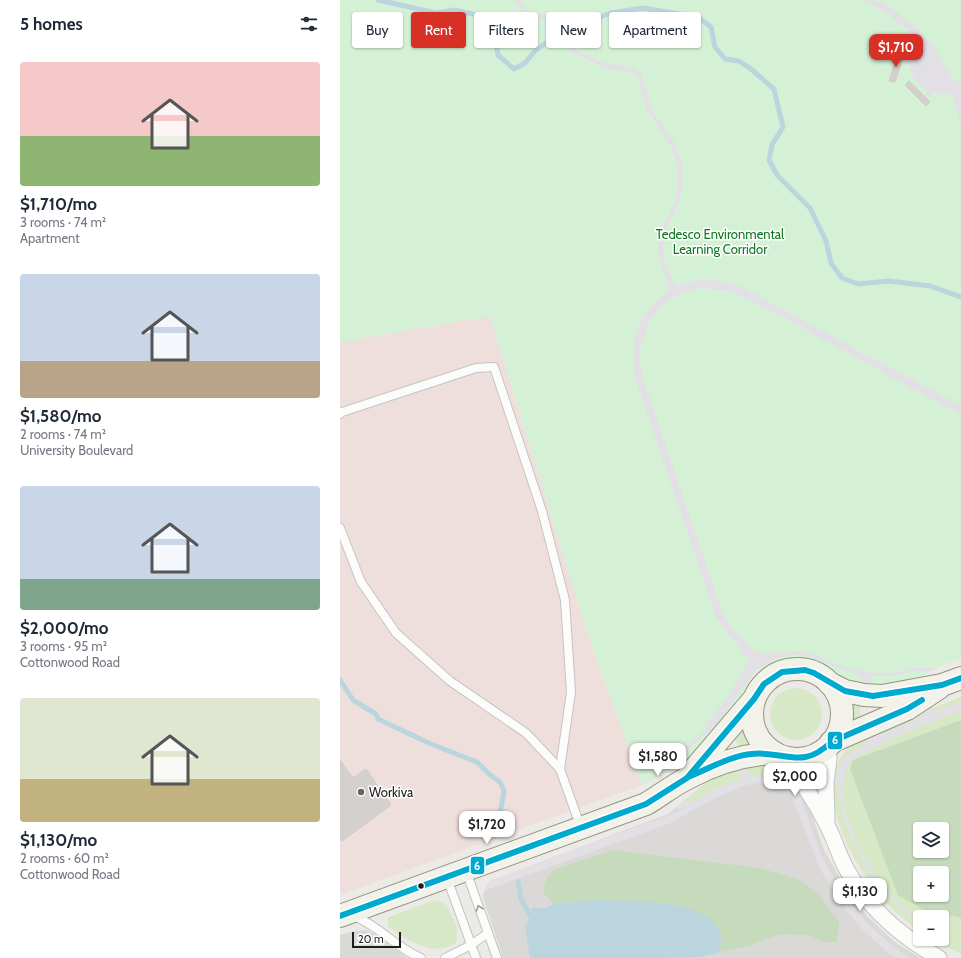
<!DOCTYPE html>
<meta charset="utf-8">
<style>
:root{--surface:#fff;--page:#f2f2f3;--text:#1f2937;--muted:#747a83;--accent:#d93025}
body{margin:0;font-family:Cabin,sans-serif;background:var(--page);color:var(--text);height:100vh;display:flex;flex-direction:column;font-size:15px;white-space:nowrap}
*{box-sizing:border-box;margin:0}
p{font-size:13px;color:var(--muted)}
.icon{flex:none;width:22px;height:22px;fill:none;stroke:currentColor;stroke-width:2;stroke-linecap:round;stroke-linejoin:round}
.map{position:relative;flex:1;overflow:hidden}
.sheet{display:flex;flex-direction:column;background:var(--surface);width:340px}
.sheet>*{flex:none}
.top-card{position:absolute;left:12px;top:12px;width:380px;height:36px;display:flex;gap:8px}
.tools{position:absolute;left:573px;top:822px;display:grid;gap:8px}
.tools a{display:grid;place-items:center;width:36px;height:36px;border-radius:4px;background:var(--surface);box-shadow:0 1px 3px #0004;font-size:20px}
.scale{position:absolute;left:12px;bottom:10px;width:49px;box-sizing:border-box;padding-left:4px;border:2px solid #1d1d1d;border-top:0;font-size:11px;line-height:14px;white-space:nowrap;color:#1d1d1d;-webkit-text-stroke:3px #fff;paint-order:stroke}
.price{position:absolute;translate:-50% -34px;padding:0 9px;border-radius:8px;background:#fff;color:#222;font-size:13px;line-height:26px;filter:drop-shadow(0 1px 2px #0008)}
.price::after{content:'';position:absolute;left:50%;top:24px;width:12px;height:9px;margin-left:-6px;background:inherit;clip-path:polygon(0 0,100% 0,50% 100%)}
.price.current{background:var(--accent);color:#fff}
ul{padding:0;list-style:none}
li{display:grid;align-content:center;gap:8px;height:212px;padding:0 20px}
li span{display:grid;place-items:center;height:124px;border-radius:4px;color:#555}
li>.icon{margin-inline-start:auto}
span .icon{width:72px;height:72px;fill:#fffc;stroke-width:1}
li b{font-size:17px}
h2{display:flex;justify-content:space-between;align-items:center;height:48px;padding:0 20px;font-size:17px}
.pill{padding:0 14px;border-radius:4px;background:var(--surface);box-shadow:0 1px 3px #0004;font-size:14px;line-height:36px}
.pill.current{background:var(--accent);color:#fff}
main{display:flex;flex:1;min-height:0}
.map>svg:first-child{display:block}
</style>
<main>
<section class="sheet">
<h2>5 homes<svg class="icon" aria-label="filters" viewBox="0 0 24 24"><path d="M4 7h16M4 17h16"/><circle cx="9" cy="7" r="2"/><circle cx="15" cy="17" r="2"/></svg></h2>
<ul>
<li><span style="background:linear-gradient(#f6c9c9 60%,#8fb573 0)"><svg class="icon" aria-label="home" viewBox="0 0 24 24"><path d="M3 11l9-7 9 7M6 9v11h12V9"/></svg></span><div><b>$1,710/mo</b><p>3 rooms · 74 m²</p><p>Apartment</p></div></li>
<li><span style="background:linear-gradient(#c9d6e8 70%,#b9a48a 0)"><svg class="icon" aria-label="home" viewBox="0 0 24 24"><path d="M3 11l9-7 9 7M6 9v11h12V9"/></svg></span><div><b>$1,580/mo</b><p>2 rooms · 74 m²</p><p>University Boulevard</p></div></li>
<li><span style="background:linear-gradient(#c9d6e8 75%,#7fa58c 0)"><svg class="icon" aria-label="home" viewBox="0 0 24 24"><path d="M3 11l9-7 9 7M6 9v11h12V9"/></svg></span><div><b>$2,000/mo</b><p>3 rooms · 95 m²</p><p>Cottonwood Road</p></div></li>
<li><span style="background:linear-gradient(#dfe7d0 65%,#c2b280 0)"><svg class="icon" aria-label="home" viewBox="0 0 24 24"><path d="M3 11l9-7 9 7M6 9v11h12V9"/></svg></span><div><b>$1,130/mo</b><p>2 rooms · 60 m²</p><p>Cottonwood Road</p></div></li>
</ul>
</section>
<div class="map">
<svg width="621" height="958" viewBox="0 0 621 958">
<rect width="100%" height="100%" fill="#eceae6"/>
<g fill="#dbd9d7">
<polygon points="432,767 450,780 469,806 484,850 506,889 529,918 555,942 580,958 163,958 143,898 144,891 150,881 328,814 365,784"/>
<polygon points="26,930 36,935 67,958 0,958 0,935 15,931"/>
</g>
<polygon fill="#eedfdc" points="150,316 250,642 302,785 0,895 0,342"/>
<g fill="#d7e8c6">
<circle cx="456" cy="714" r="26"/>
<path d="M621 697V720L513 760 582 909 621 918V954L591 939H602V917H580V931C566 921 552 910 541 897 511 862 467 782 512 744L576 711 598 706Z"/>
<polygon points="512,701 519,702 521,718 508,725 508,706"/>
<polygon points="401,725 407,728 415,745 401,750 392,734"/>
<polygon points="483,760 480,777 467,781 458,769 459,767 472,765"/>
<path d="M422 762C436 768 447 777 457 788L456 790 446 780 409 777 406 765Z"/>
<polygon points="398,767 401,779 372,791 356,801 340,804 382,771"/>
<path d="M95 900 107 905 117 928 116 943C95 958 67 941 48 926V918L54 915Z"/>
</g>
<g fill="#c6dabc" fill-rule="evenodd">
<path d="M621 720V918L582 909 558 895 510 769 513 760ZM580 829H602V851H580ZM580 873H602V895H580Z"/>
<path d="M273 850 420 868 460 880 479 895 499 922 497 942H483L469 935 440 934 409 946 380 952C381 945 382 935 378 928 361 895 245 899 213 904L203 892 205 882 213 870Z"/>
</g>
<polygon fill="#d4f1d6" points="0,0 621,0 621,658 596,668 571,682 537,689 494,677 480,665 475,663 459,662 442,664 424,671 417,669 409,677 407,692 348,760 302,785 250,642 150,316 0,342"/>
<g fill="#e2e0e5">
<polygon points="175,0 179,0 185,9 207,16 218,26 214,27 205,20 183,12"/>
<polygon points="524,0 541,1 574,25 595,49 611,76 621,85 621,127 613,97 609,94 593,93 587,99 584,96 588,91 575,80 568,64 562,61 563,57 568,58 574,41 573,35 550,16"/>
<polygon points="231,44 238,51 264,63 292,68 301,73 312,110 335,143 343,169 342,188 338,204 324,235 323,248 325,264 334,282 338,286 358,280 368,280 381,281 400,286 621,406 621,415 444,318 390,291 359,288 342,293 326,302 310,319 301,346 299,356 302,375 382,612 393,629 412,649 422,654 435,651 436,654 455,651 467,652 511,669 533,673 550,673 576,668 596,668 589,672 576,671 550,676 533,676 530,681 529,686 523,684 520,675 501,669 471,657 455,654 437,658 417,669 380,719 381,723 376,729 371,729 342,755 330,769 323,773 339,752 368,727 366,724 386,700 408,662 407,656 387,633 375,615 295,377 293,366 295,337 304,315 321,296 330,290 321,265 318,248 320,234 334,203 338,187 338,170 336,159 330,145 306,108 298,76 291,72 269,69 241,57 228,48"/>
<polygon points="621,702 621,710 556,736 512,759 505,771 504,785 501,785 506,815 521,852 541,883 553,897 580,921 580,925 551,899 526,868 506,826 497,785 491,786 492,778 497,778 498,769 505,756 528,742 528,737 535,733 539,736 575,720 588,709 598,706 588,714"/>
<polygon points="406,765 409,777 430,775 446,780 456,789 457,788 462,794 460,796 481,855 501,891 528,924 551,945 569,958 556,958 546,951 522,929 505,909 480,869 453,799 442,787 429,783 417,783 402,786 375,798 328,824 144,891 148,883 154,879 332,814 345,808 335,809 340,804 356,801 371,791 401,779 398,767"/>
</g>
<path fill="#bad5de" d="M256 900C285 901 363 899 378 928 382 935 381 945 380 952L360 957 329 958H190L185 926 190 919 192 908H206L213 904Z"/>
<g fill="none" stroke-linecap="round" stroke-linejoin="round">
<g stroke="#bad5de" stroke-width="5">
<polyline points="38,0 96,13 114,10 146,17 154,34 158,55 174,69 185,63 195,51 224,30 271,13 303,8 358,17 371,27 375,47 385,59 399,61 411,69 434,89 443,127 432,145 429,160 437,175 470,208 486,241 491,263 502,278 518,284 549,281 590,286 621,297"/>
<polyline points="0,680 13,700 36,714 38,719 91,744 137,762 150,775 160,782 164,791 160,814 161,819 170,828"/>
<polyline points="178,882 181,899 193,921"/>
</g>
</g>
<g fill="#d3d0cd" stroke="#cfccc7">
<polygon points="558,54 564,55 555,82 549,81"/>
<polygon points="569,81 590,102 586,106 565,85"/>
<polygon points="0,760 13,778 26,769 51,805 2,841 0,839"/>
</g>
<g fill="none" stroke-linecap="round" stroke-linejoin="round">
<defs>
<g id="lane">
<polyline points="0,414 2,412 136,368 154,367 202,511 225,600 231,692 220,769"/>
<polyline points="0,528 21,582 56,633 110,681 186,733 220,769 241,828"/>
<polyline points="126,871 157,958"/>
<polyline points="107,878 136,958"/>
<path d="M14 916C41 927 56 948 81 958"/>
<polyline points="105,958 131,945 148,933"/>
</g>
<g id="street">
<path d="M439 755C458 776 475 800 487 825 495 840 499 856 507 870 528 908 562 937 599 958"/>
<polyline points="487,821 486,782 489,758 488,747"/>
</g>
<g id="secondary">
<circle cx="457" cy="714" r="45"/>
<polyline points="489,683 505,691 524,695 542,696 602,685 621,678"/>
<polyline points="491,742 567,709 599,688"/>
<polyline points="350,774 414,699"/>
<path d="M0 916 306 804C320 796 333 785 348 778 376 763 402 755 433 753"/>
</g>
</defs>
<use href="#lane" stroke="#c4c4c2" stroke-width="10"/>
<use href="#street" stroke="#c4c4c2" stroke-width="17"/>
<use href="#secondary" stroke="#92957f" stroke-width="24"/>
<use href="#lane" stroke="#fcfcfb" stroke-width="8"/>
<use href="#street" stroke="#fcfcfb" stroke-width="15"/>
<use href="#secondary" stroke="#f2f2ea" stroke-width="22"/>
<defs>
<g id="bus-1">
<path d="M348 777C368 769 390 756 411 754 444 750 462 771 491 742L567 709 582 700"/>
<polyline points="0,916 306,804 347,778 414,699 424,684 442,672 465,670 474,673 505,691 533,696 602,685 621,678"/>
</g>
</defs>
<use href="#bus-1" stroke="#fff" stroke-width="9"/>
<use href="#bus-1" stroke="#00a9ce" stroke-width="6"/>
</g>
<defs><path id="oneway-chevron" d="M-2-3.5L2.5 0L-2 3.5" fill="none" stroke-width="1.6" stroke-linecap="round" stroke-linejoin="round"/></defs>
<use stroke="#989897" href="#oneway-chevron" transform="translate(139 908) rotate(-109)"/>
<circle fill="#656563" stroke="#fff" stroke-width="1.5" cx="21" cy="792" r="4"/>
<circle fill="#1d1d1d" stroke="#fff" stroke-width="1.5" cx="81" cy="886" r="3.5"/>
<g text-anchor="middle" stroke-width="3" stroke-linejoin="round" paint-order="stroke">
<g font-size="13" fill="#0f781e" stroke="#fff">
<text x="380" y="239">Tedesco Environmental<tspan x="380" dy="15">Learning Corridor</tspan></text>
</g>
<g font-size="13" fill="#1d1d1d" stroke="#fff" text-anchor="start">
<text x="29" y="797">Workiva</text>
</g>
</g>
<g stroke="#fff" stroke-width="1.5">
<rect x="487" y="731" width="16" height="19" rx="4" fill="#00a9ce"/>
<rect x="130" y="856" width="15" height="19" rx="4" fill="#00a9ce"/>
</g>
<g font-size="11" text-anchor="middle" font-weight="bold" fill="#fff">
<text x="495" y="744">6</text>
<text x="137" y="870">6</text>
</g>
</svg>
<div class="tools">
<a><svg class="icon" aria-label="layers" viewBox="0 0 24 24"><path d="M12 4l9 5-9 5-9-5zM3 14l9 5 9-5"/></svg></a>
<a>+</a>
<a>−</a>
</div>
<div class="scale">20 m</div>
<b class="price current" style="left:556px;top:68px">$1,710</b>
<b class="price" style="left:318px;top:777px">$1,580</b>
<b class="price" style="left:455px;top:797px">$2,000</b>
<b class="price" style="left:147px;top:845px">$1,720</b>
<b class="price" style="left:520px;top:912px">$1,130</b>
<div class="top-card">
<a class="pill">Buy</a>
<a class="pill current">Rent</a>
<a class="pill">Filters</a>
<a class="pill">New</a>
<a class="pill">Apartment</a>
</div>
</div>
</main>
